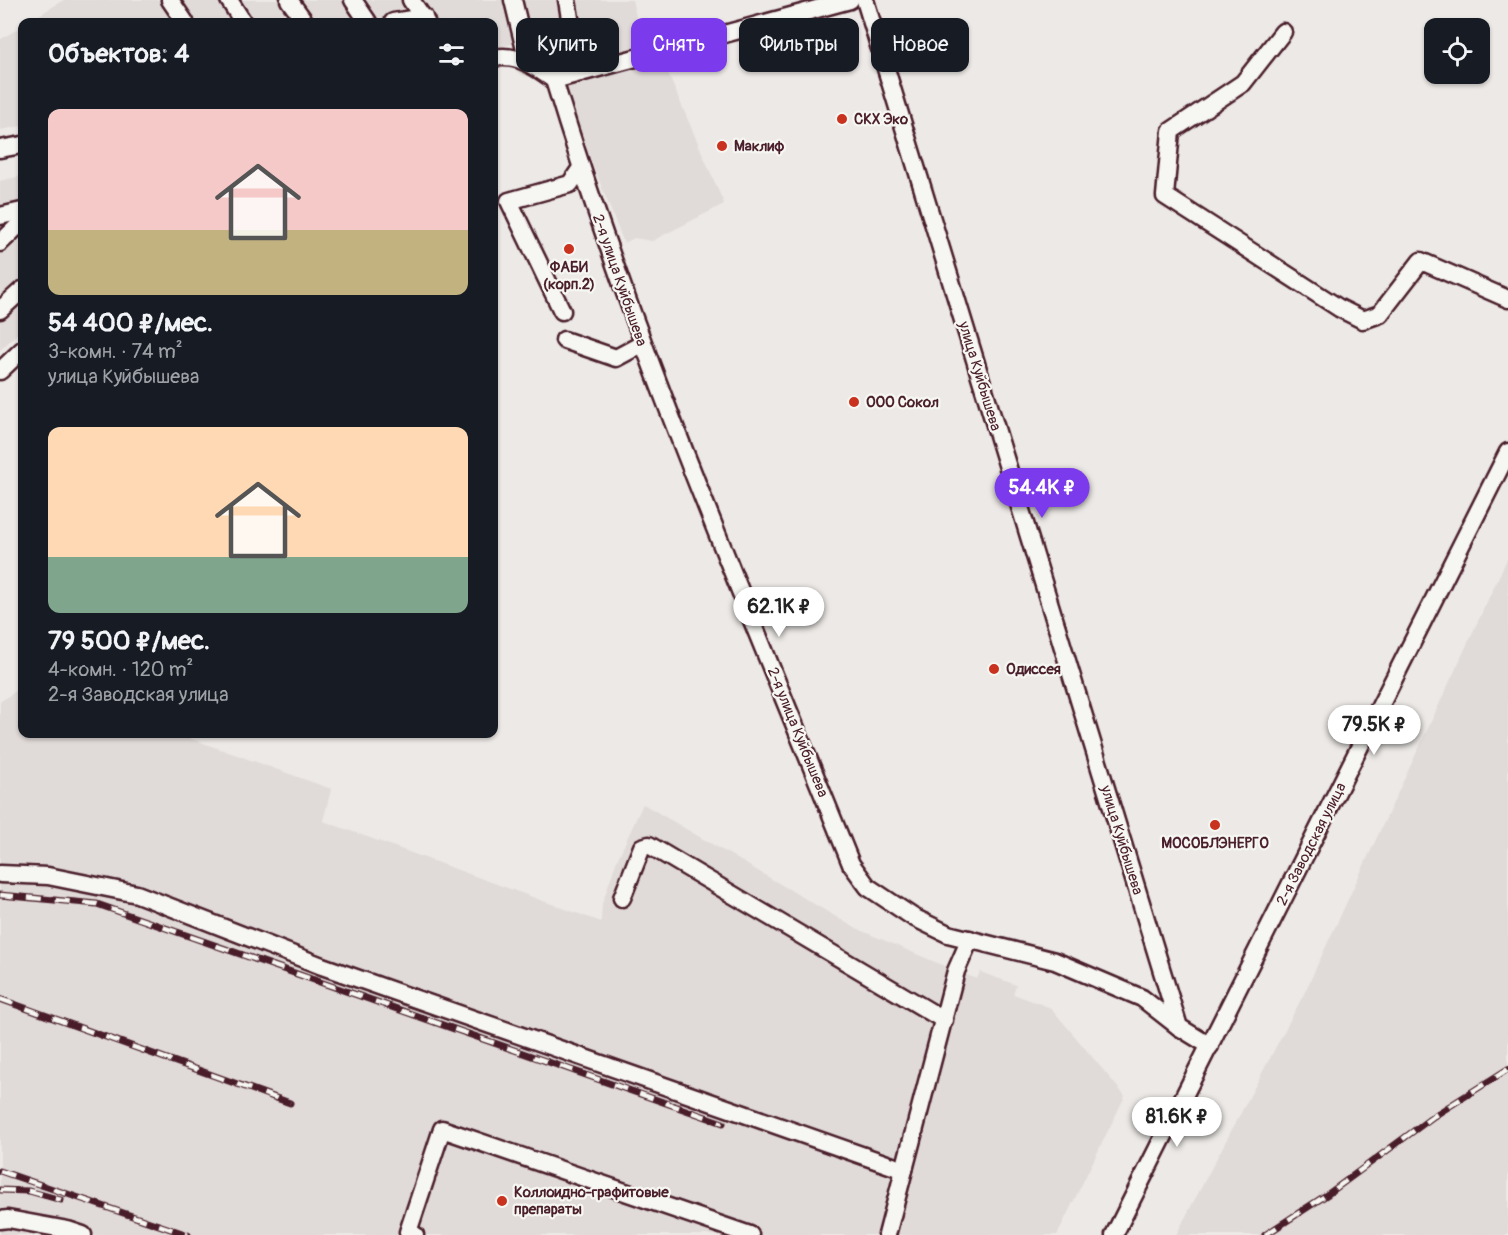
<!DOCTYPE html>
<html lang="ru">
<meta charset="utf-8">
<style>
:root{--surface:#171b24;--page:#242831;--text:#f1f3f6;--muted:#9ea1a6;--accent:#7c3aed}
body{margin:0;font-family:Pangolin,sans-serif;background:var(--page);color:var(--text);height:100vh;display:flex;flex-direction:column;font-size:22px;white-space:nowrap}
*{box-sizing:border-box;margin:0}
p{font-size:20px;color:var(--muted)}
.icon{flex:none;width:33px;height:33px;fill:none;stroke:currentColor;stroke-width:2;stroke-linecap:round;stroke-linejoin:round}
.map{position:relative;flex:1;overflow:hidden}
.drawer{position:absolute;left:18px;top:18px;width:480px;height:720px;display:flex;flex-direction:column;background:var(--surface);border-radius:12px;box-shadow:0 2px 4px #0004}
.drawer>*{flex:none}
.banner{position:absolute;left:516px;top:18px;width:570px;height:54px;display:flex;gap:12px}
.buttons{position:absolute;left:1424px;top:18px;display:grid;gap:12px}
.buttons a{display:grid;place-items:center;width:66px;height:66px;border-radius:12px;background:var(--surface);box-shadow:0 2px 4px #0004;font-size:30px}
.price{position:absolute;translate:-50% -51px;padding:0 14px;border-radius:21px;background:#fff;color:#222;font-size:20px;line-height:39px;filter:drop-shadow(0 2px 3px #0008)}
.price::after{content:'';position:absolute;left:50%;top:36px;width:18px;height:14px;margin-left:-9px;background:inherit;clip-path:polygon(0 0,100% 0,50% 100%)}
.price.selected{background:var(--accent);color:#fff}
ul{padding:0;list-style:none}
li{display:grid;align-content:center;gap:12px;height:318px;padding:0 30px}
li span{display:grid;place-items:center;height:186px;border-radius:12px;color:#555}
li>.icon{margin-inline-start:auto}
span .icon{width:108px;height:108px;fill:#fffc;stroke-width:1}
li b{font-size:26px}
h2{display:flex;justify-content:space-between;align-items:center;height:72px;padding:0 30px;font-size:26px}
.chip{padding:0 21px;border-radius:12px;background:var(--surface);box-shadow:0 2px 4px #0004;font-size:21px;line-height:54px}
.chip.selected{background:var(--accent);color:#fff}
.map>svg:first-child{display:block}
</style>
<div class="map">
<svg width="1508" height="1235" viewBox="0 0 1508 1235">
<rect width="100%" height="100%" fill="#ece9e6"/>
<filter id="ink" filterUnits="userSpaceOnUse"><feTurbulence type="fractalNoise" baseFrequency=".0167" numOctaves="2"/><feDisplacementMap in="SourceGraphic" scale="12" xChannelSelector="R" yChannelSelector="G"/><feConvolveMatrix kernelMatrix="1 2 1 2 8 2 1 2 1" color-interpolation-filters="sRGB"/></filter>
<g filter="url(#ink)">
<g fill="#e0dad8">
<polygon points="64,0 632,0 646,59 660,55 724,204 652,241 634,238 624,243 556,72 518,43 494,47 494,22 28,22"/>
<polygon points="22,26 22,126 0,130 0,40"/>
<polygon points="22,176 22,329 0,350 0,181"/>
<polygon points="1508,557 1508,1235 1176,1235 1303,996"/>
<polygon points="22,687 22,734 178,734 331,789 323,821 601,922 602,904 616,863 643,804 855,928 956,971 977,979 980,972 1016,985 1013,994 1051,1008 1125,1096 1057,1235 0,1235 0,702"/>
</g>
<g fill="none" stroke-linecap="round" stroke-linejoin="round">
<defs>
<g id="minor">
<polyline points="170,0 185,22"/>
<polyline points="229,0 243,22"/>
<polyline points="289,0 305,22"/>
<polyline points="353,0 368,22"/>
<polyline points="411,0 426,22"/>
<polyline points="513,0 528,62"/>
<polyline points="567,0 579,73"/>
<polyline points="865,0 1179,1027 1210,1046"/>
<polyline points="393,22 424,17"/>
<polyline points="1283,32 1243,83 1171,131 1165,196 1339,308 1363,320 1380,314 1421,261 1508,299"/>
<path d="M494 58C517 53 536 67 554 80"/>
<path d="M554 80C635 348 747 605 851 864L868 887 913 917 948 934 1055 961 1142 998 1179 1027"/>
<polyline points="554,80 850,0"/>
<polyline points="0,149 22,145"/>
<polyline points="0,216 22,211"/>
<polyline points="0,243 22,222"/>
<polyline points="0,310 22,290"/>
<polyline points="562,311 509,201 570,184 581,168"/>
<polyline points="564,340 616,358 642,344"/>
<polyline points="0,371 22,350"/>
<polyline points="0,874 48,876 137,894 322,966 904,1170"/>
<polyline points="622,898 642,847 649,845 944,1020"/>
<polyline points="0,1220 8,1219 68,1230 83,1235"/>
<polyline points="415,1235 408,1232 442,1129 750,1235"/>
<polyline points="887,1235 956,971 970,939"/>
<polyline points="1114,1235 1508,452"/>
</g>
</defs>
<use href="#minor" stroke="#4a1f2b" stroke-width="21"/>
<use href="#minor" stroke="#f6f6f2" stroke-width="16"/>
<defs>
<g id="rail">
<polyline points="0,895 97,904 723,1123"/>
<polyline points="0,999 290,1103"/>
<polyline points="0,1171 188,1235"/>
<polyline points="0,1190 29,1191 61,1200"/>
<polyline points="1265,1235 1328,1194 1434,1116 1508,1069"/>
</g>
</defs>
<use href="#rail" stroke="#4a1f2b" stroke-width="7"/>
<use href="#rail" stroke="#f6f6f2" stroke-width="4.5" stroke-dasharray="14" stroke-linecap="butt"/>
</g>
</g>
<g fill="#c8321e" stroke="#f6f6f2" stroke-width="2">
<circle cx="842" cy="119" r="6"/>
<circle cx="722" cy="146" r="6"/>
<circle cx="569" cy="249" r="6"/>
<circle cx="854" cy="402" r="6"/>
<circle cx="994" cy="669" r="6"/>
<circle cx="1215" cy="825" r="6"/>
<circle cx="502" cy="1201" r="6"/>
</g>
<g text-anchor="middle" stroke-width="4.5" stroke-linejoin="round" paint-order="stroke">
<g font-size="15" font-weight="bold" fill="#4a1f2b" stroke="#f6f6f2" text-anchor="start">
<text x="854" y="124">СКХ Эко</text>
<text x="734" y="151">Маклиф</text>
<text x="569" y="272" text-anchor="middle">ФАБИ<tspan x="569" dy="17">(корп.2)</tspan></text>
<text x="866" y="407">ООО Сокол</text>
<text x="1006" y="674">Одиссея</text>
<text x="1215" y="848" text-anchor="middle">МОСОБЛЭНЕРГО</text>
<text x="514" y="1197">Коллоидно-графитовые<tspan x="514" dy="17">препараты</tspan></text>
</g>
<g font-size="15" fill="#4a1f2b" stroke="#f6f6f2">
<text transform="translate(620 280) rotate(71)" y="5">2-я улица Куйбышева</text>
<text transform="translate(980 376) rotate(73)" y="5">улица Куйбышева</text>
<text transform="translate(798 732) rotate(68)" y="5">2-я улица Куйбышева</text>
<text transform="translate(1122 840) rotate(73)" y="5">улица Куйбышева</text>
<text transform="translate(1311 844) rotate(-63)" y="5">2-я Заводская улица</text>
</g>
</g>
</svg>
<div class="buttons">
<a><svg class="icon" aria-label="locate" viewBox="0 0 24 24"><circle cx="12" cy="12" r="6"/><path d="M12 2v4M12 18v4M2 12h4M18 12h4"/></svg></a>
</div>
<b class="price selected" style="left:1042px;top:519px">54.4K ₽</b>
<b class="price" style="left:779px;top:638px">62.1K ₽</b>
<b class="price" style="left:1374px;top:756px">79.5K ₽</b>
<b class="price" style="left:1177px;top:1148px">81.6K ₽</b>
<div class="banner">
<a class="chip">Купить</a>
<a class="chip selected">Снять</a>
<a class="chip">Фильтры</a>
<a class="chip">Новое</a>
</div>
<section class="drawer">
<h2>Объектов: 4<svg class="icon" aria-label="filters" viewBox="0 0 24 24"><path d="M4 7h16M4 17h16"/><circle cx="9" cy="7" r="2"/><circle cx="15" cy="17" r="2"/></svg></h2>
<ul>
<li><span style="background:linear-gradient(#f6c9c9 65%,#c2b280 0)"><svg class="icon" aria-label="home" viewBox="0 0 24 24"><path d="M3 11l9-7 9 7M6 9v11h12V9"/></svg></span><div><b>54 400 ₽/мес.</b><p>3-комн. · 74 m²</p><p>улица Куйбышева</p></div></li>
<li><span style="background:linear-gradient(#ffd9b3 70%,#7fa58c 0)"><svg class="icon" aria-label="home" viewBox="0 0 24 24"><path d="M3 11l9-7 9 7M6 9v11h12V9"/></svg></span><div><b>79 500 ₽/мес.</b><p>4-комн. · 120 m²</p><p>2-я Заводская улица</p></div></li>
</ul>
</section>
</div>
